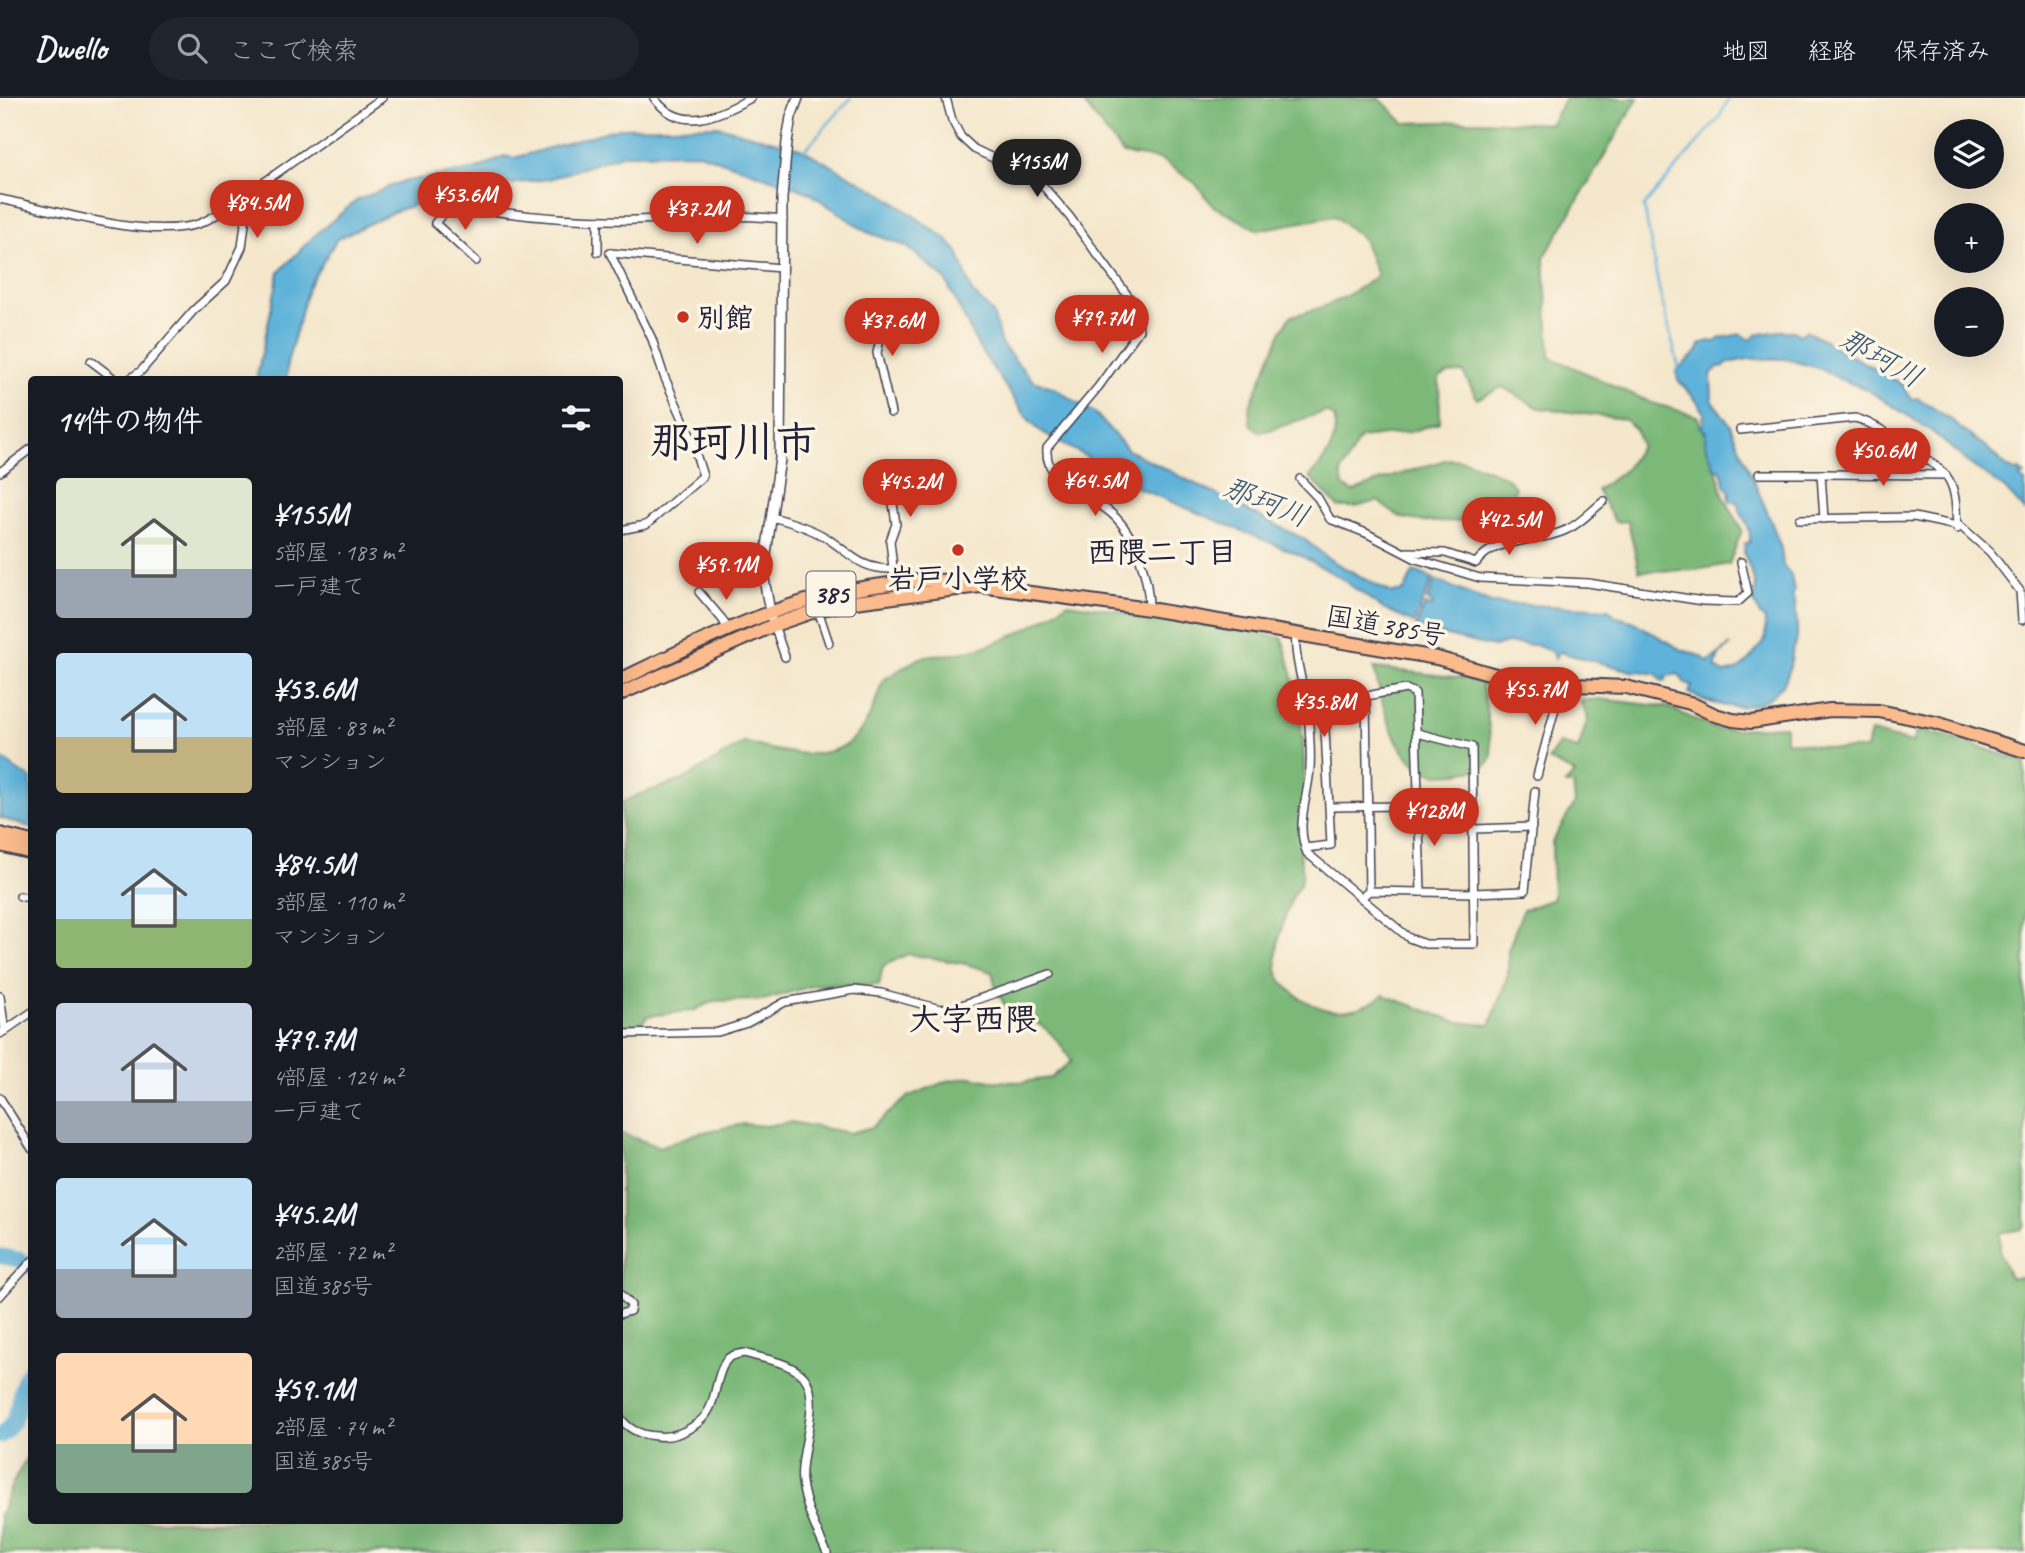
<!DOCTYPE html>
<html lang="ja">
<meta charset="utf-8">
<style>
:root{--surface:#171b24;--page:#20242c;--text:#f1f3f6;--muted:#9ea1a6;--line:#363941;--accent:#c8321e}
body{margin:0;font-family:Caveat,"Klee One",sans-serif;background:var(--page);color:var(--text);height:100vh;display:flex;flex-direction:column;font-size:26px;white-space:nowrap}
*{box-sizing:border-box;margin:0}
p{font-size:23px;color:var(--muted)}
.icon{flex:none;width:38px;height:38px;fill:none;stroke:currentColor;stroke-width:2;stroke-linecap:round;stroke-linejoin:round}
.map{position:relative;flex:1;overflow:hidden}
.drawer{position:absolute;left:28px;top:278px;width:595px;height:1148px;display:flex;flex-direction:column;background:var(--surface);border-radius:7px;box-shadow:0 7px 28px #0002}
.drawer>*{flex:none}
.controls{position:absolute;left:1934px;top:21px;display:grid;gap:14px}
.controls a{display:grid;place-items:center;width:70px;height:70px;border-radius:50%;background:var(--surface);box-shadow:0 7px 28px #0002;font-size:35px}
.price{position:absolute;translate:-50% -60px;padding:0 16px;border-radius:24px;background:var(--accent);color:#fff;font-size:23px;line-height:46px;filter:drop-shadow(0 2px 4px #0008)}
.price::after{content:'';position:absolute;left:50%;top:42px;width:21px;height:16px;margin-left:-10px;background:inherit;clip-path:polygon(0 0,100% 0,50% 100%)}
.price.current{background:#222;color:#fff}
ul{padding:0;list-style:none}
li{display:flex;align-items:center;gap:21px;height:175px;padding:0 28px}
li span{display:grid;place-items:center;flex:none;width:196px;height:140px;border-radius:7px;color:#555}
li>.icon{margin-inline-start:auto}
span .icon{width:84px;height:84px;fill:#fffc;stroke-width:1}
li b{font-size:30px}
h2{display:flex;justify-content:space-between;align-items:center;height:84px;padding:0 28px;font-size:30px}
header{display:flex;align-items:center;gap:42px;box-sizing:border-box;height:98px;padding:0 35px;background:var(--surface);border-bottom:2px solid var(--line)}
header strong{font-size:33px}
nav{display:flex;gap:38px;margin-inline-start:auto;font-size:24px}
.search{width:490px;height:63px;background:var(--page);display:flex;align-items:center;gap:18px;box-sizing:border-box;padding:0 24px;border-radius:38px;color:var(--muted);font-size:26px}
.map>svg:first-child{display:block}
</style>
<header>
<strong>Dwello</strong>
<div class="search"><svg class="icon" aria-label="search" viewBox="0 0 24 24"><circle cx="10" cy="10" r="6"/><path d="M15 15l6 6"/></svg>ここで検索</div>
<nav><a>地図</a><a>経路</a><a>保存済み</a></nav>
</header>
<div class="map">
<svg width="2025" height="1455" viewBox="0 0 2025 1455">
<rect width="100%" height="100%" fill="#fcf5e5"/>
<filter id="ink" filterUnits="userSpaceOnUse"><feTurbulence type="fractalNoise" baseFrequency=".0143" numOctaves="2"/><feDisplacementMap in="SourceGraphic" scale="14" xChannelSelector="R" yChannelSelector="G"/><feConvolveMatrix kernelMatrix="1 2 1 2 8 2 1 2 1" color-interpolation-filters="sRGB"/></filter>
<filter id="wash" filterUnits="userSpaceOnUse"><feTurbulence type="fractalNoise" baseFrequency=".00686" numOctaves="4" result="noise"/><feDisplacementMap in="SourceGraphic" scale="28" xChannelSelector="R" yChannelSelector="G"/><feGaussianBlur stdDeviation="1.57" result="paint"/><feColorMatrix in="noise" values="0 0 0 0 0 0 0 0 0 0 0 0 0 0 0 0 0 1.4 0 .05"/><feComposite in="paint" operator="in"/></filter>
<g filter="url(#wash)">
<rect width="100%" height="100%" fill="#f4e7cc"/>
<g fill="#7bb979" stroke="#4e6e5a" stroke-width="2">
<path d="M1080 0H1379L1404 25 1480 23 1551 26 1565 0H1638L1544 160 1550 259 1652 305 1697 318 1708 342 1724 399 1742 432 1729 466 1695 472 1639 473 1628 423 1615 424 1597 392 1625 372 1641 348 1636 331 1624 321 1539 310 1502 289 1477 301 1463 274 1449 275 1439 280 1440 324 1410 334 1360 340 1341 374 1343 388 1353 394 1382 382 1448 361 1464 362 1505 378 1515 389 1507 423C1472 418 1435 430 1401 419 1393 416 1385 408 1378 403L1355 409H1338L1310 379C1328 357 1336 350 1335 320L1326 314C1303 319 1282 330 1260 334L1251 327 1249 310 1282 232 1291 218C1329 209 1346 200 1377 178L1363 141 1335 118 1258 132 1213 108 1195 85 1160 61 1123 56Z"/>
<path d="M1067 505 1218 527 1282 540C1301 597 1307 654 1303 714 1303 726 1300 739 1300 751 1299 762 1305 772 1301 783 1300 788 1296 792 1293 797 1285 816 1272 855 1278 875 1284 894 1319 914 1339 913 1356 912 1370 907 1383 897L1457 924 1490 927 1508 877V852L1523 812 1553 801 1552 744 1575 705 1573 686H1565L1575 675 1548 662 1559 646 1578 651 1588 620 1580 603 1599 601 1668 609 1717 632 1785 628V643L1838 651H1866L1871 634 1912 645 1917 632 1949 639 2025 664V1126L2022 1131 2000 1135V1155L2010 1180H2025V1455H0V1417L12 1387 31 1351 32 1423H620V1035L660 1049 698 1035 744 1026 765 1028 791 1024 850 1035 872 1029 909 998 947 983 971 979 990 983 1022 984 1051 980 1071 963C1053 931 1040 924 1007 912L996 890 992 874 966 866 908 856 883 868 879 887 819 886 763 902 713 903 695 912 648 918C640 927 632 931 620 931L621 705 640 696 683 682 745 644C775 654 829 666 854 640 870 625 876 602 883 582 896 575 912 562 926 558 935 556 945 557 953 556 995 548 1034 531 1067 505Z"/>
<path d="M1374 570 1463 580 1482 586C1484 598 1494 654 1491 661 1487 671 1473 672 1463 674 1400 692 1384 615 1374 570Z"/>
</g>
<g fill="#5eb3da" stroke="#406a8a" stroke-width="2">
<polygon points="718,28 800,50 886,98 946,141 958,154 972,194 993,215 1001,246 1033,283 1052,289 1096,316 1128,352 1304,441 1332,463 1374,486 1392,495 1404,493 1414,473 1433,480 1414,525 1385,512 1339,479 1300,457 1116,381 1087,359 1040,333 1028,321 979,250 945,181 906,148 867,134 808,94 699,55 625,56 549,81 455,93 393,114 337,141 308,189 287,266 287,282 256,282 279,174 314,138 357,102 401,84 477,71 504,58 514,60 619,30"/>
<path d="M1780 233H1794L1799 237 1806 233C1812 238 1820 238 1826 243 1852 260 1879 271 1904 288L1907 296 1912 301 1918 300 1953 323 1963 333 1985 348 2007 369 2019 375V372L2024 377 2019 379 2025 384V413L2005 391 1970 366 1930 332 1866 291 1840 281 1821 271 1786 261H1748L1727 265 1723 269 1719 268 1711 277 1712 302 1730 327 1771 423 1781 450 1783 467 1791 477 1794 493 1792 500 1795 502C1795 514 1798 527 1797 540 1797 545 1793 550 1792 555 1791 565 1789 578 1783 586 1760 618 1718 611 1689 595L1692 587 1686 586 1678 576 1666 578V582L1662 583 1655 575C1647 577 1643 571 1635 574L1559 554 1555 560 1553 554 1536 547 1506 545 1494 549 1434 535 1416 528 1425 507 1431 509 1433 506 1427 502 1435 482 1491 505 1608 511 1617 519 1632 523 1680 551 1702 559 1708 564 1731 547 1719 557 1715 569 1724 575C1740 573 1748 565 1756 553 1759 548 1761 549 1764 544 1767 536 1764 528 1765 521L1760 517 1753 501 1756 488 1744 455 1745 445H1749C1754 431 1740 418 1737 404H1731L1729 401 1730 393 1725 388 1721 372 1714 370C1712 357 1702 348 1706 334L1700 329 1704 325 1702 320 1705 317C1701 305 1686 291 1678 282L1676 273 1698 253 1700 247 1708 243 1714 244 1721 240 1741 236 1751 242 1755 237Z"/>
<polygon points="0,659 17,672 31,680 31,729 0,720"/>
</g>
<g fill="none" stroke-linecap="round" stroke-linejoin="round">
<g stroke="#5eb3da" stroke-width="2.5">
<polyline points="802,55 851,0"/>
<polyline points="1680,274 1659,191 1644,108 1719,20 1729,0"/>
</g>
<g stroke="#5eb3da" stroke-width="16">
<polyline points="0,1158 21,1162 32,1169"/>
<path d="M0 1338C27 1317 12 1295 32 1270"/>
</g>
</g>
</g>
<g filter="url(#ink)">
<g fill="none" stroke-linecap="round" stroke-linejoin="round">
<defs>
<g id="minor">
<path d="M654 0C682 37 718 17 751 0"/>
<path d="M946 0 952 22 961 39 974 51 1037 81 1069 118 1137 210 1139 232 1099 288 1047 350C1044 387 1089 395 1112 416 1136 437 1149 480 1149 511"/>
<path d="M0 101C54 112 146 142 198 126 215 120 233 105 249 95"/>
<polyline points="598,154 598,122"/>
<polyline points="610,155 652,241 664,278 690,337 703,378 646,427 620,432"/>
<polyline points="610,155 781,170"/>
<path d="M476 163 435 125C453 101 466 109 492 113 539 120 590 123 637 122 686 120 734 116 783 121"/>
<polyline points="888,205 877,255 891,315"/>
<polyline points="91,263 116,282"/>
<polyline points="128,282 141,273 194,212 226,183 242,149 249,95 382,0"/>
<path d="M1740 332 1855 320C1873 324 1941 367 1949 382 1957 396 1956 415 1957 431"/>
<polyline points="891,372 890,385 896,426 890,443 895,487"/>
<polyline points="0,374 32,350"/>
<polyline points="1759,376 1821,376 1824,421"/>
<polyline points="1821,376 1946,377"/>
<polyline points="1300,381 1318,400 1330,421 1366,435 1416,461 1480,480 1588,485 1703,503 1738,504 1748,495 1741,464"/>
<path d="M772 419C791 424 808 429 825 439 851 455 859 472 894 471"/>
<polyline points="1800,421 1914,419 1957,428"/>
<polyline points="1957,425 1990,454 2020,493 2022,522"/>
<path d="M1407 454 1445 455 1476 465C1496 437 1539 446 1568 431 1581 425 1592 412 1604 403"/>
<polyline points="699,494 722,521 728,531"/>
<polyline points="818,512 829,545"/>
<polyline points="774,527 785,559"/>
<path d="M1296 536C1293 562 1308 598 1309 627 1310 641 1311 656 1310 670 1308 700 1295 727 1307 755L1409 840 1425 846H1474L1472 649 1417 635"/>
<polyline points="1366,600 1369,793"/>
<polyline points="1537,678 1561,588"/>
<polyline points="1331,709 1473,707"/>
<polyline points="1474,731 1532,729"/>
<path d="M1305 750 1331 747 1325 632C1333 597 1377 597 1406 591L1415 595 1421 794"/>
<polyline points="20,798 32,801"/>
<polyline points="1361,800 1369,793 1473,795 1525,793 1535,693"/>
<polyline points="0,898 5,933"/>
<polyline points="0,936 32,914"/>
<polyline points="620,936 718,934 747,925 785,904 854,892 881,895 940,911 956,909 1050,876"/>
<polyline points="0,1000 32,1051"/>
<polyline points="620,1196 631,1207 630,1213 620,1216"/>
<polyline points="0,1198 32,1163"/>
<path d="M620 1319C628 1332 642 1337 656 1338 670 1340 681 1336 692 1329 720 1312 711 1288 725 1264 729 1257 738 1256 744 1255 763 1261 791 1264 804 1279 823 1303 798 1355 802 1384 805 1409 817 1433 827 1455"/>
</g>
<polyline id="tertiary" points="771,519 763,476 780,361 782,100 787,44 791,19 798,0"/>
<g id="trunk">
<path d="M620 582C705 541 786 499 882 487 908 483 936 480 962 485"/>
<polyline points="620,596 774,527 818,512 855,504 980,488 1149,511 1437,560 1523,585 1626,589 1690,605 1715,617 1733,622 1751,624 1830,612 1879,613 1936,625 2025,653"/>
<polyline points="0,736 32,744"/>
<polyline points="0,747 32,755"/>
</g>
</defs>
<use href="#minor" stroke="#424051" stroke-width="10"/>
<use href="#tertiary" stroke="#424051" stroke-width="12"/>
<use href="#trunk" stroke="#424051" stroke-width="16"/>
<use href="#minor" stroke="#fff" stroke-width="7"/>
<use href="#tertiary" stroke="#fff" stroke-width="9"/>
<use href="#trunk" stroke="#fbbb8d" stroke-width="12"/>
</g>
</g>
<g fill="#c8321e" stroke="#fcf5e5" stroke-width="2.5">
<circle cx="683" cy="219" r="7"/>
<circle cx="958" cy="452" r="7"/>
</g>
<g text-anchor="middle" stroke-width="7" stroke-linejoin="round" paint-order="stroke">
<rect fill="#fcf5e5" stroke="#63616e" stroke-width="2" x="806.5" y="473.5" width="49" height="45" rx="5"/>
<g font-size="26" font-weight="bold" fill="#22223b">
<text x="831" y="505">385</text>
</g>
<g font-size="28" font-weight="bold" fill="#22223b" stroke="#fcf5e5" text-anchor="start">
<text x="697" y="229">別館</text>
<text x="958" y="490" text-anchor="middle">岩戸小学校</text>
</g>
<g font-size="28" fill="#22223b" stroke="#fcf5e5">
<text transform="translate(1386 527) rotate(10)" y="10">国道385号</text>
</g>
<g font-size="30" font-style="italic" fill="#375573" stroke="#fcf5e5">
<text transform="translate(1881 260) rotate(29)" y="10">那珂川</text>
<text transform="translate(1266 404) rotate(21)" y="10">那珂川</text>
</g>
<g font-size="30" font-weight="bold" fill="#22223b" stroke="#fcf5e5">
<text x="1162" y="464">西隈二丁目</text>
</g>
<g font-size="32" font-weight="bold" fill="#22223b" stroke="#fcf5e5">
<text x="973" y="932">大字西隈</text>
</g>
<g font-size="42" font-weight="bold" fill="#22223b" stroke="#fcf5e5">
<text x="733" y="358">那珂川市</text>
</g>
</g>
</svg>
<div class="controls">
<a><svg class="icon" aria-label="layers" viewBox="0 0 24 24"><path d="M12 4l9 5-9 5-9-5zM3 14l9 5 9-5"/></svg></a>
<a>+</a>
<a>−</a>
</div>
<b class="price current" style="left:1037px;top:101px">¥155M</b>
<b class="price" style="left:465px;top:134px">¥53.6M</b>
<b class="price" style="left:257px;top:142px">¥84.5M</b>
<b class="price" style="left:697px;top:148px">¥37.2M</b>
<b class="price" style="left:1102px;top:257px">¥79.7M</b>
<b class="price" style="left:892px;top:260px">¥37.6M</b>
<b class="price" style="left:1883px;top:390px">¥50.6M</b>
<b class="price" style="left:1095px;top:420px">¥64.5M</b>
<b class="price" style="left:910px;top:421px">¥45.2M</b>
<b class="price" style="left:1509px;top:459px">¥42.5M</b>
<b class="price" style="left:726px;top:504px">¥59.1M</b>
<b class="price" style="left:1535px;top:629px">¥55.7M</b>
<b class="price" style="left:1324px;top:641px">¥35.8M</b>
<b class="price" style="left:1434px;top:750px">¥128M</b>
<section class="drawer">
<h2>14件の物件<svg class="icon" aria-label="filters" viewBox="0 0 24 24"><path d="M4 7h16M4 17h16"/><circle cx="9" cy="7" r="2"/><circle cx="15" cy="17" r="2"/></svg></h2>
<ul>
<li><span style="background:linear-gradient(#dfe7d0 65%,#9aa5b1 0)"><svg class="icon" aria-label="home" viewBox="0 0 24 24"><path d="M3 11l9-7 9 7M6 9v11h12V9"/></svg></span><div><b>¥155M</b><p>5部屋 · 183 m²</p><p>一戸建て</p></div></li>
<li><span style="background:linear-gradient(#bfe0f5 60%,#c2b280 0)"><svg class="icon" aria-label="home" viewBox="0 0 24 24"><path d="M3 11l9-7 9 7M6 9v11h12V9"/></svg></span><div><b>¥53.6M</b><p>3部屋 · 83 m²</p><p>マンション</p></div></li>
<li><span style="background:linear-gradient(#bfe0f5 65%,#8fb573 0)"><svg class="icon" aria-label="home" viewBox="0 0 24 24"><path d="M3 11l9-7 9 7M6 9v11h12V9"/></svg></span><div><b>¥84.5M</b><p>3部屋 · 110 m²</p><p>マンション</p></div></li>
<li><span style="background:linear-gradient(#c9d6e8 70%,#9aa5b1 0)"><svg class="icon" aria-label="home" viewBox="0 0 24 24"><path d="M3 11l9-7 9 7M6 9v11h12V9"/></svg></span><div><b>¥79.7M</b><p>4部屋 · 124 m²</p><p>一戸建て</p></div></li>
<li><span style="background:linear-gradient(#bfe0f5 65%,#9aa5b1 0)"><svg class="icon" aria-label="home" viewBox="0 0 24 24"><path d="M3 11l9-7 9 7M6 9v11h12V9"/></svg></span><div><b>¥45.2M</b><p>2部屋 · 72 m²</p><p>国道385号</p></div></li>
<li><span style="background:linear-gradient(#ffd9b3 65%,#7fa58c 0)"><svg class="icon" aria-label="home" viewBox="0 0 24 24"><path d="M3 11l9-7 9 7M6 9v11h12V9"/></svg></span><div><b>¥59.1M</b><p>2部屋 · 74 m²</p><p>国道385号</p></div></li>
</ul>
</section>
</div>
